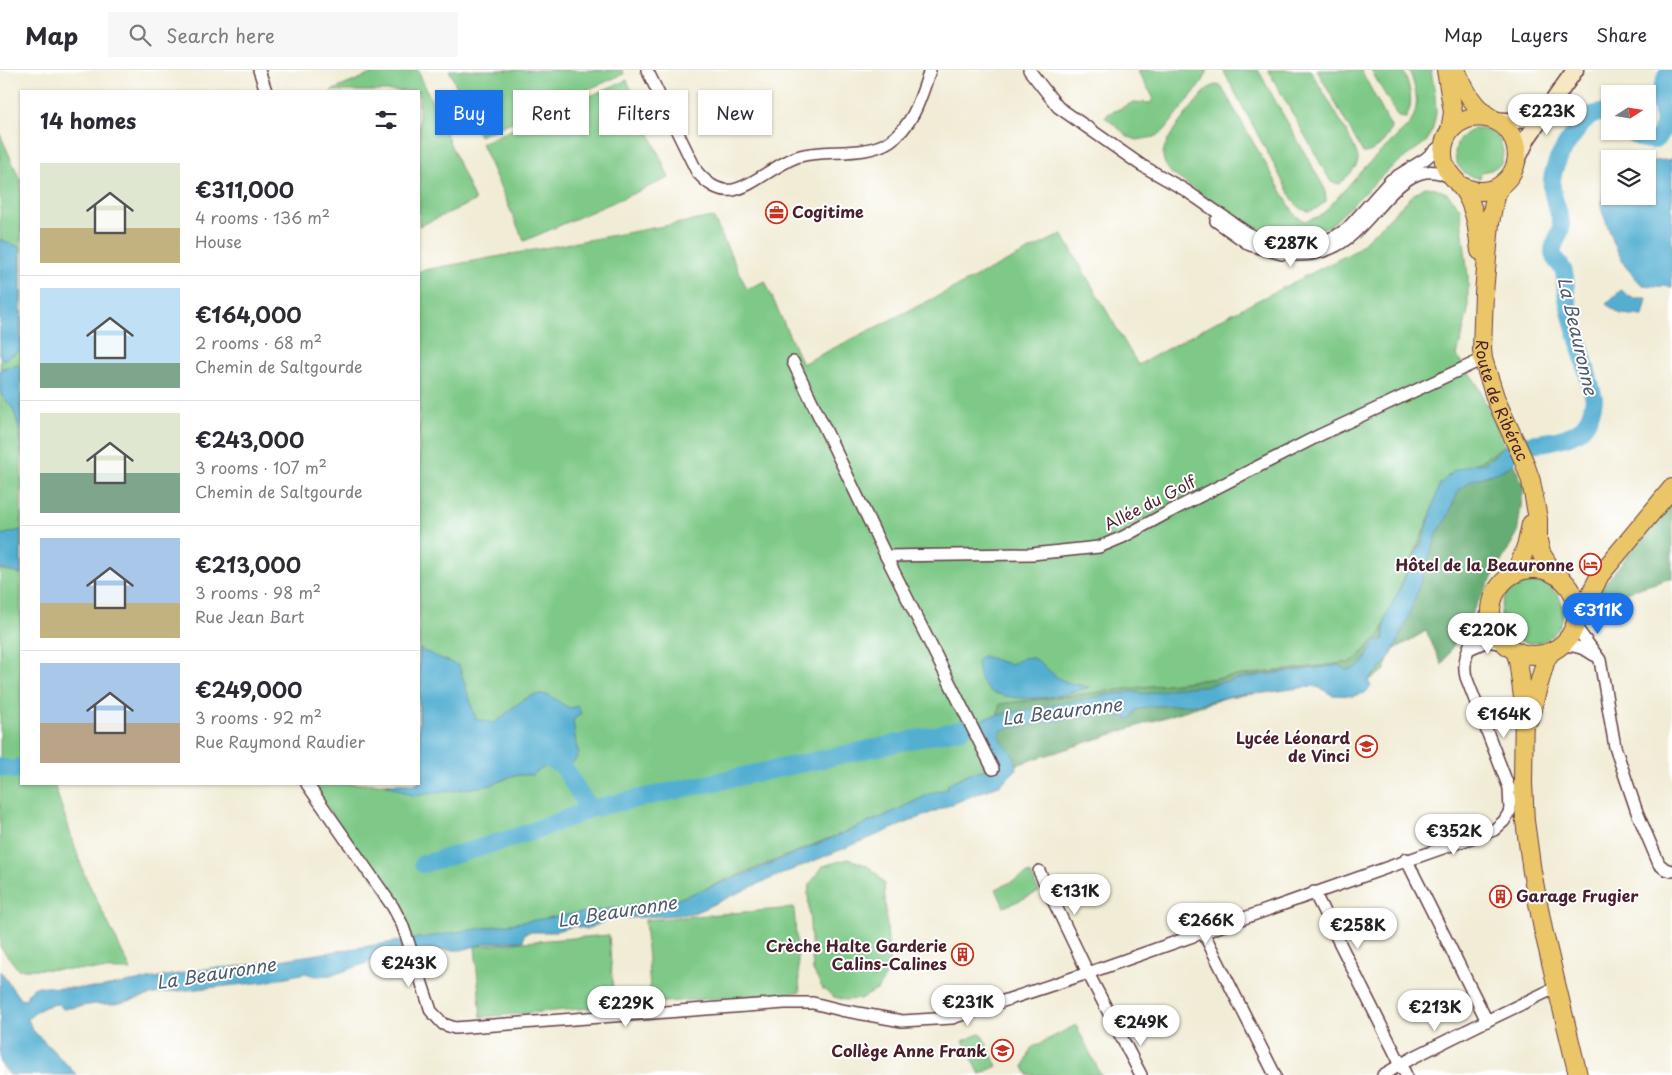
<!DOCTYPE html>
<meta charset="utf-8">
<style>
:root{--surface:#fff;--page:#f7f7f7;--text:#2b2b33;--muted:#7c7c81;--line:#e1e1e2;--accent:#1a73e8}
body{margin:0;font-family:"Playpen Sans",sans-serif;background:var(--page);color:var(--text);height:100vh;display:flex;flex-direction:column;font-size:19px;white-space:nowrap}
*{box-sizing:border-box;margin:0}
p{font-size:16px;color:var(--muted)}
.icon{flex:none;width:28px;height:28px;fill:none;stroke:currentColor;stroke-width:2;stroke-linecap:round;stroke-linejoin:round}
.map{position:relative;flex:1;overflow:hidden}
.panel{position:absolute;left:20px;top:20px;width:400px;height:695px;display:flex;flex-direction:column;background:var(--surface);border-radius:0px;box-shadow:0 1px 4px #0004}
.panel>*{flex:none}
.banner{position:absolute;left:435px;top:20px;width:475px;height:45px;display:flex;gap:10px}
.needle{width:32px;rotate:78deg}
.controls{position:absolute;left:1601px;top:15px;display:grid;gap:10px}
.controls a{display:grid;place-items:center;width:55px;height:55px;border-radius:0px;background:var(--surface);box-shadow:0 1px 4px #0004;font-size:25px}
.price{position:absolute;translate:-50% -42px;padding:0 11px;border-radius:18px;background:#fff;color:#222;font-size:16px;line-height:32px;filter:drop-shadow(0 1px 2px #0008)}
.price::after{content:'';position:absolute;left:50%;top:30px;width:15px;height:11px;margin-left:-8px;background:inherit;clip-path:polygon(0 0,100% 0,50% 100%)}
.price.selected{background:var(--accent);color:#fff}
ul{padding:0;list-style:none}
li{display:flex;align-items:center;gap:15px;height:125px;padding:0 20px}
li+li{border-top:1px solid var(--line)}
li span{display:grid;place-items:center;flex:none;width:140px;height:100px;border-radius:0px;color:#555}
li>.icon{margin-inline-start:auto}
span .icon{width:60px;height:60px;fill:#fffc;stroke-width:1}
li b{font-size:21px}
h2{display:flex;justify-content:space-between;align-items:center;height:60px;padding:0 20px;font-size:21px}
.chip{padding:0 18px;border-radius:0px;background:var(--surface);box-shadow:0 1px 4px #0004;font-size:18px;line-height:45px}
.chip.selected{background:var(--accent);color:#fff}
header{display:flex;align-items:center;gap:30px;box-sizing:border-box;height:70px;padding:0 25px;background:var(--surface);border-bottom:1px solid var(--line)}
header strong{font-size:24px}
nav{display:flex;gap:28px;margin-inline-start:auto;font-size:18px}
.search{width:350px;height:45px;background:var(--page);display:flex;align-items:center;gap:12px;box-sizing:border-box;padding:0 18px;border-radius:0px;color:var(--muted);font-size:19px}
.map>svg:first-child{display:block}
</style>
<header>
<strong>Map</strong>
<div class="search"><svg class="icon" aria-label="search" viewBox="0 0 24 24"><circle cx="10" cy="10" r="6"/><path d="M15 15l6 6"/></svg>Search here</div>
<nav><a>Map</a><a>Layers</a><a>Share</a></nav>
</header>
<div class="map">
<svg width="1672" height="1005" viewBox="0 0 1672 1005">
<rect width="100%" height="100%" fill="#fff"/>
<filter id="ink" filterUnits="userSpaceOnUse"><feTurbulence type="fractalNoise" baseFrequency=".02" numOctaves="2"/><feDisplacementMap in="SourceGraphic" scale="10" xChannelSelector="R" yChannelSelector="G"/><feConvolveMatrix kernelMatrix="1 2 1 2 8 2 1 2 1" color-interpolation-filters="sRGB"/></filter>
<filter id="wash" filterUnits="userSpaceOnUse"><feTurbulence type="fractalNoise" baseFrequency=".0096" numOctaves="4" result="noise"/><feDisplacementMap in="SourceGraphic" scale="20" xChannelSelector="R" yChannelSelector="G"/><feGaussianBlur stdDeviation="1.12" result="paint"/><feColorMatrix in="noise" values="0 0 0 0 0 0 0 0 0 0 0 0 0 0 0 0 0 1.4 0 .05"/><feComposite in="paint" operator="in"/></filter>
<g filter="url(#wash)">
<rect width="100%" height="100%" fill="#f1ecd5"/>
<g fill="#7ec987" stroke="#647459">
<polygon points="380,0 418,0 475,131 419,156 419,21 331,21"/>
<polygon points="449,0 622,0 624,4 479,66"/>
<polygon points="1137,0 1208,0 1203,11 1164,61 1154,67 1137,70 1129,67 1105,47 1106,45 1134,32 1151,33 1153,27"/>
<path d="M1223 0H1258L1325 119 1326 131C1314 142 1306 146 1294 132Z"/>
<path d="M1268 0H1310C1319 15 1358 77 1358 89 1358 98 1345 108 1340 114L1331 112Z"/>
<path d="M1317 0H1361L1391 57C1390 67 1374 84 1363 83Z"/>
<path d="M1371 0H1403C1409 16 1415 32 1406 48L1398 47Z"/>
<path d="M1409 0H1431L1435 24 1436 43 1433 58 1427 71 1388 100 1330 156 1309 162 1284 164 1263 161 1233 146 1171 103C1167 97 1163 93 1163 85 1163 68 1196 33 1207 19L1215 15 1221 16 1295 145 1305 151 1320 146 1328 138 1364 98 1410 54C1421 35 1416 19 1409 0Z"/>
<polygon points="627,10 669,108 524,171 481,73"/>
<path d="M1474 59C1495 57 1508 74 1501 94L1491 100 1481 102 1480 108C1450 106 1446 69 1474 59Z"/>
<polygon points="0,64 21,112 21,714 54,714 84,804 131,900 18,899 0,877"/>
<polygon points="1425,117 1436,118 1448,124 1460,138 1468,206 1468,241 1457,286 1477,314 1505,376 1444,413 1381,563 1353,592 1000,634 985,705 687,826 667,833 414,871 312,714 419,714 419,201 713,147 747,219 765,211 802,294 1062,164 1138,295 1225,247 1355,181 1414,124"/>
<circle cx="1532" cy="542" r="31"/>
<path d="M847 789C866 793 874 798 884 814L890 900 877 920 860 929 845 930 834 927 823 919 817 908 813 901 808 823 810 814 823 796Z"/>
<polygon points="1030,803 1039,822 1004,837 996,819"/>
<polygon points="794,838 800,922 651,933 645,850"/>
<polygon points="609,865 614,936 481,947 475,876"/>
<polygon points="1076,955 1101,1005 1028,1005 1024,997 1031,978"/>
<polygon points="981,963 997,996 980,1004 963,971"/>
</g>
<g fill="#66ad74" stroke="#586650">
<polygon points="1505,376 1524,416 1517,464 1442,595 1426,561 1390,582 1385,600 1356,619 1320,615 1228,627 985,705 1000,634 1353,592 1381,563 1444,413"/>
<polygon points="1672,430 1672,508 1626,522 1630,536 1599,541 1597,523"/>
</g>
<g fill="#53afd1" stroke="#4e677e">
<polygon points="1672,89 1672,217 1642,215 1625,196 1615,176 1601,138 1604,118 1610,106 1610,126 1648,126 1648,92"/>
<polygon points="0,169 21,178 21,280 3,290 0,286"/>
<polygon points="1621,220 1632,228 1647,228 1643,246 1621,244 1606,234"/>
<polygon points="18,295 21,303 21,381 19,357 13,339 0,323 0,300 2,298"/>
<path d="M1509 374 1516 391 1509 397 1496 403 1470 411 1459 420 1448 446 1437 464 1408 548 1392 584 1379 600 1368 610 1371 617 1365 623 1353 626 1332 625 1320 618 1312 616 1265 623 1235 625 1198 634 1163 636H1151L1136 640 1131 649 1108 643 1004 659 1000 661C999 677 1016 678 1017 699L1001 714 760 813 696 842 679 845 610 849 587 859 575 856 552 862H529L524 864 523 871 487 873 461 880H407L392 889 381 888 333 905 315 906 305 903 265 912 159 923 116 934H95L63 939 58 934C46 935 37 940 28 949L32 959 77 1005H10L0 993V901L20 929 25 930 29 922 35 917 39 916 60 918H97L211 898 235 897 579 843 635 835 667 833 745 804 882 747 934 722 947 719 949 713 970 703 990 698 993 688 981 653 982 650 988 647 1108 625 1132 622 1147 624 1177 618 1203 616 1248 607 1339 595 1346 600C1376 597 1359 578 1384 569L1385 549 1424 468 1439 415 1453 401 1475 393 1484 394Z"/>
<polygon points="21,460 21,504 0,499 0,465"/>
<path d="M419 579 459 596 476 649 495 653C508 643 527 620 546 625 554 627 562 635 570 638L578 636 581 644 573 650 576 675 579 683 575 691 563 696H546L532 705H514L492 715 413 726 385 714H419Z"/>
<path d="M982 586C993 588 1000 593 1012 594 1037 576 1042 600 1062 610 1070 614 1080 615 1089 617 1060 627 1028 633 998 624 994 623 990 622 988 619 979 611 978 603 977 591Z"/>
</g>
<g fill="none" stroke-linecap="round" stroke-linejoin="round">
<g stroke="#53afd1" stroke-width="18">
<path d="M1630 61C1642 71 1659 77 1663 57 1665 49 1661 41 1660 33 1660 23 1664 7 1671 0"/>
<path d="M1505 387C1512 383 1519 378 1526 375 1532 373 1540 373 1546 372 1575 367 1590 360 1594 329 1586 295 1575 262 1567 229 1565 220 1566 211 1564 202 1562 195 1553 190 1553 182 1552 173 1562 165 1561 154 1560 143 1555 134 1553 124 1547 102 1565 75 1578 59 1587 47 1595 40 1610 44"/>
<polyline points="542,686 563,696 589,739 963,659"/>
<polyline points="0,697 15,700 21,696"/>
<path d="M423 794C479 778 536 763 589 739"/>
</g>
</g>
</g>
<g filter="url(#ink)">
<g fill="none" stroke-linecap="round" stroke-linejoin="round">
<defs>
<g id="minor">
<polyline points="259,0 266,21"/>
<path d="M647 0 697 102C707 113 717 122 733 120 752 117 778 92 800 86 827 79 866 87 890 71 914 55 921 26 930 0"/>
<polyline points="1029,0 1058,37 1141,95 1185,120 1246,162 1261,171 1276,176 1309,177 1336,166 1347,159 1391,110 1425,89 1445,72"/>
<polyline points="1216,151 1250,175 1282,184"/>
<path d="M1297 185C1316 185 1333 180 1348 168 1377 147 1410 79 1452 109"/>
<polyline points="793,292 886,486 993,699"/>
<polyline points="886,486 1032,484 1099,477 1123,467 1167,443 1320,365 1483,289"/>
<polyline points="1576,549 1578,560 1600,590 1615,677 1637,742 1659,794 1665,799 1672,801"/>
<path d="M1560 576C1573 574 1583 577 1594 585"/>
<polyline points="1469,579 1487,571 1505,574"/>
<path d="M307 714 393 837 402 854 407 868 431 941 443 954 455 958 785 933H813L841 940 902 951 952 948 1088 903 1494 760 1504 751 1510 741 1509 718 1466 607C1460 584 1478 558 1491 538"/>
<polyline points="1406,789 1487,951"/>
<polyline points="1039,801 1088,903 1141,1005"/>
<polyline points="1314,822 1406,1005"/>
<polyline points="1203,862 1275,1005"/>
<polyline points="1383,1005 1414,987 1478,955 1557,917"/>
</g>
<g id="secondary">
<path d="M1493 49C1513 55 1532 47 1547 35"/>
<polyline points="1516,92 1528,67 1575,0"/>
</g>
<g id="primary">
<polyline points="1446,0 1453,42 1450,61"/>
<path d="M1456 0C1464 19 1474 39 1493 49"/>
<path id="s1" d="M1503 113 1495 126 1490 153 1484 223 1482 279 1483 289 1496 330 1524 391 1531 411 1538 449V471L1541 483 1554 504"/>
<path d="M1458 114C1465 118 1472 121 1480 121 1502 122 1521 100 1516 78 1507 33 1442 40 1443 84 1443 104 1459 110 1467 126 1476 142 1478 163 1480 181"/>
<circle cx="1534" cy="542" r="43"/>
<polyline points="1517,502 1527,473 1531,454"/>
<polyline points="1577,544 1590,525 1600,505 1672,418"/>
<polyline points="1515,581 1518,590 1524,635 1523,713 1525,751 1532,802 1543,859 1578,1005"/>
<polyline points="1529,649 1546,589 1552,581"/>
</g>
</defs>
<use href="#minor" stroke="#633e44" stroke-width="14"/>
<use href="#secondary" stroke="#633e44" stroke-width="19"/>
<use href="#primary" stroke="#633e44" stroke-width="20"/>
<use href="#minor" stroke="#fff" stroke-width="11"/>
<use href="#secondary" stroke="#f7e8c3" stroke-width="16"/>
<use href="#primary" stroke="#ebc669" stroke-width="18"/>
</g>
</g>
<defs>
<symbol id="office-ring" viewBox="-11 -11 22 22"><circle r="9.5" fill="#fff" stroke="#c8321e" stroke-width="1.5"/><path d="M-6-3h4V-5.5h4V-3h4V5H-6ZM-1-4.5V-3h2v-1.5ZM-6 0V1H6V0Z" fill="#c8321e"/></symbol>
<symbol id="hotel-ring" viewBox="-11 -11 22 22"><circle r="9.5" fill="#fff" stroke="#c8321e" stroke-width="1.5"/><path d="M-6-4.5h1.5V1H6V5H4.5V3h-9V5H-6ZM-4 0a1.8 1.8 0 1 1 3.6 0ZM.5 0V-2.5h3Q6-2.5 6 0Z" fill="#c8321e"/></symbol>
<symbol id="school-ring" viewBox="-11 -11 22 22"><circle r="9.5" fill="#fff" stroke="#c8321e" stroke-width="1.5"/><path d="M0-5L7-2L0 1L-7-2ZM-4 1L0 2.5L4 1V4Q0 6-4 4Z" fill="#c8321e"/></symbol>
<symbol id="building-ring" viewBox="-11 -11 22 22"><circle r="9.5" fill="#fff" stroke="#c8321e" stroke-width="1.5"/><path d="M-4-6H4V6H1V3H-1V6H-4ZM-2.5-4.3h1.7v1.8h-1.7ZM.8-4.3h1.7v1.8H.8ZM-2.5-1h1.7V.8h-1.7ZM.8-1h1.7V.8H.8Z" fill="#c8321e"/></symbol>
</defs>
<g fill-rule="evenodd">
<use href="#office-ring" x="764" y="130" width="25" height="25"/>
<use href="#hotel-ring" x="1578" y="482" width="25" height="25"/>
<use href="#school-ring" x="1354" y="664" width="25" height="25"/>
<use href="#building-ring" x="1488" y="814" width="25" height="25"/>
<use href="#building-ring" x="950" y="872" width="25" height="25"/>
<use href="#school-ring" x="990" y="968" width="25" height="25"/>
</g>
<g text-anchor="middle" stroke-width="4" stroke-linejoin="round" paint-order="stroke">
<g font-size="16" font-weight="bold" fill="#4a1f2b" stroke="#fff" text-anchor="end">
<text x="792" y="148" text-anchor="start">Cogitime</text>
<text x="1574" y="501">Hôtel de la Beauronne</text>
<text x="1350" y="674">Lycée Léonard<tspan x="1350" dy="18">de Vinci</tspan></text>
<text x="1516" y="832" text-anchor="start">Garage Frugier</text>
<text x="947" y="882">Crèche Halte Garderie<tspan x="947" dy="18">Calins-Calines</tspan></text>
<text x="987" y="987">Collège Anne Frank</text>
</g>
<g font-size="16" fill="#4a1f2b" stroke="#fff">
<text dy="6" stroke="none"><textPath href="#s1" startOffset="224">Route de Ribérac</textPath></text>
<text transform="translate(1150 433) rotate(-27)" y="6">Allée du Golf</text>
</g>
<g font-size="18" font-style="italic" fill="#4e596d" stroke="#fff">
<text transform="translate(1577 266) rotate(77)" y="6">La Beauronne</text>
<text transform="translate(1062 642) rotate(-7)" y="6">La Beauronne</text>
<text transform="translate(617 842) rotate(-9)" y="6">La Beauronne</text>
<text transform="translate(216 904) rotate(-9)" y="6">La Beauronne</text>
</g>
</g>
</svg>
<div class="controls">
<a><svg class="needle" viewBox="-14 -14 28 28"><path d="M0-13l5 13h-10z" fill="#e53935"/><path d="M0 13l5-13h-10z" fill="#7c7c81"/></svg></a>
<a><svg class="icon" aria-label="layers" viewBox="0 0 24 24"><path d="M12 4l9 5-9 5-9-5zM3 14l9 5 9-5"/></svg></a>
</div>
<b class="price" style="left:1547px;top:66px">€223K</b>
<b class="price" style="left:1291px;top:198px">€287K</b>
<b class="price selected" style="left:1598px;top:565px">€311K</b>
<b class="price" style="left:1488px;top:585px">€220K</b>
<b class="price" style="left:1504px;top:669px">€164K</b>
<b class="price" style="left:1454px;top:786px">€352K</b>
<b class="price" style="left:1075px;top:846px">€131K</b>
<b class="price" style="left:1206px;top:875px">€266K</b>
<b class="price" style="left:1358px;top:880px">€258K</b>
<b class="price" style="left:409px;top:918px">€243K</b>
<b class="price" style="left:968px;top:957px">€231K</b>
<b class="price" style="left:626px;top:958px">€229K</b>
<b class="price" style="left:1435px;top:962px">€213K</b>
<b class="price" style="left:1141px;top:977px">€249K</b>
<div class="banner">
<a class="chip selected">Buy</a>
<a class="chip">Rent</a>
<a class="chip">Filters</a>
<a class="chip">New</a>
</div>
<section class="panel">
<h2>14 homes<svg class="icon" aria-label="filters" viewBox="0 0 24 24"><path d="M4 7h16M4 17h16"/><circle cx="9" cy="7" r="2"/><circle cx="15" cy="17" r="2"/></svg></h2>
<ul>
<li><span style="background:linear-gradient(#dfe7d0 65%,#c2b280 0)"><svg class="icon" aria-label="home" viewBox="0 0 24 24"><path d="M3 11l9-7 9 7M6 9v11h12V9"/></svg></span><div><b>€311,000</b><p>4 rooms · 136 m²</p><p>House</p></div></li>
<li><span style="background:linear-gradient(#bfe0f5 75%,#7fa58c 0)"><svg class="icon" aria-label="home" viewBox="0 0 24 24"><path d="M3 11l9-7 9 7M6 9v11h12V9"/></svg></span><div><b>€164,000</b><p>2 rooms · 68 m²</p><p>Chemin de Saltgourde</p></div></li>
<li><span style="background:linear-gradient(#dfe7d0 60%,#7fa58c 0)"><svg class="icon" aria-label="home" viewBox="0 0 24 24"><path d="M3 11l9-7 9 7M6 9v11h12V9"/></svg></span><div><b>€243,000</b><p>3 rooms · 107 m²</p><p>Chemin de Saltgourde</p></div></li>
<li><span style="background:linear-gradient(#a9c7e8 65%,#c2b280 0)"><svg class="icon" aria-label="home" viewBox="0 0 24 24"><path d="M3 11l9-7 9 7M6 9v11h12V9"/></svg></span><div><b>€213,000</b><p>3 rooms · 98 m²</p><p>Rue Jean Bart</p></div></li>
<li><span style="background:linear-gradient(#a9c7e8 60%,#b9a48a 0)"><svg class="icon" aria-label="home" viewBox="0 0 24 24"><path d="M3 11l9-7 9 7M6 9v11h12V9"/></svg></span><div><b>€249,000</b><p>3 rooms · 92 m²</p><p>Rue Raymond Raudier</p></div></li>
</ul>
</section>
</div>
